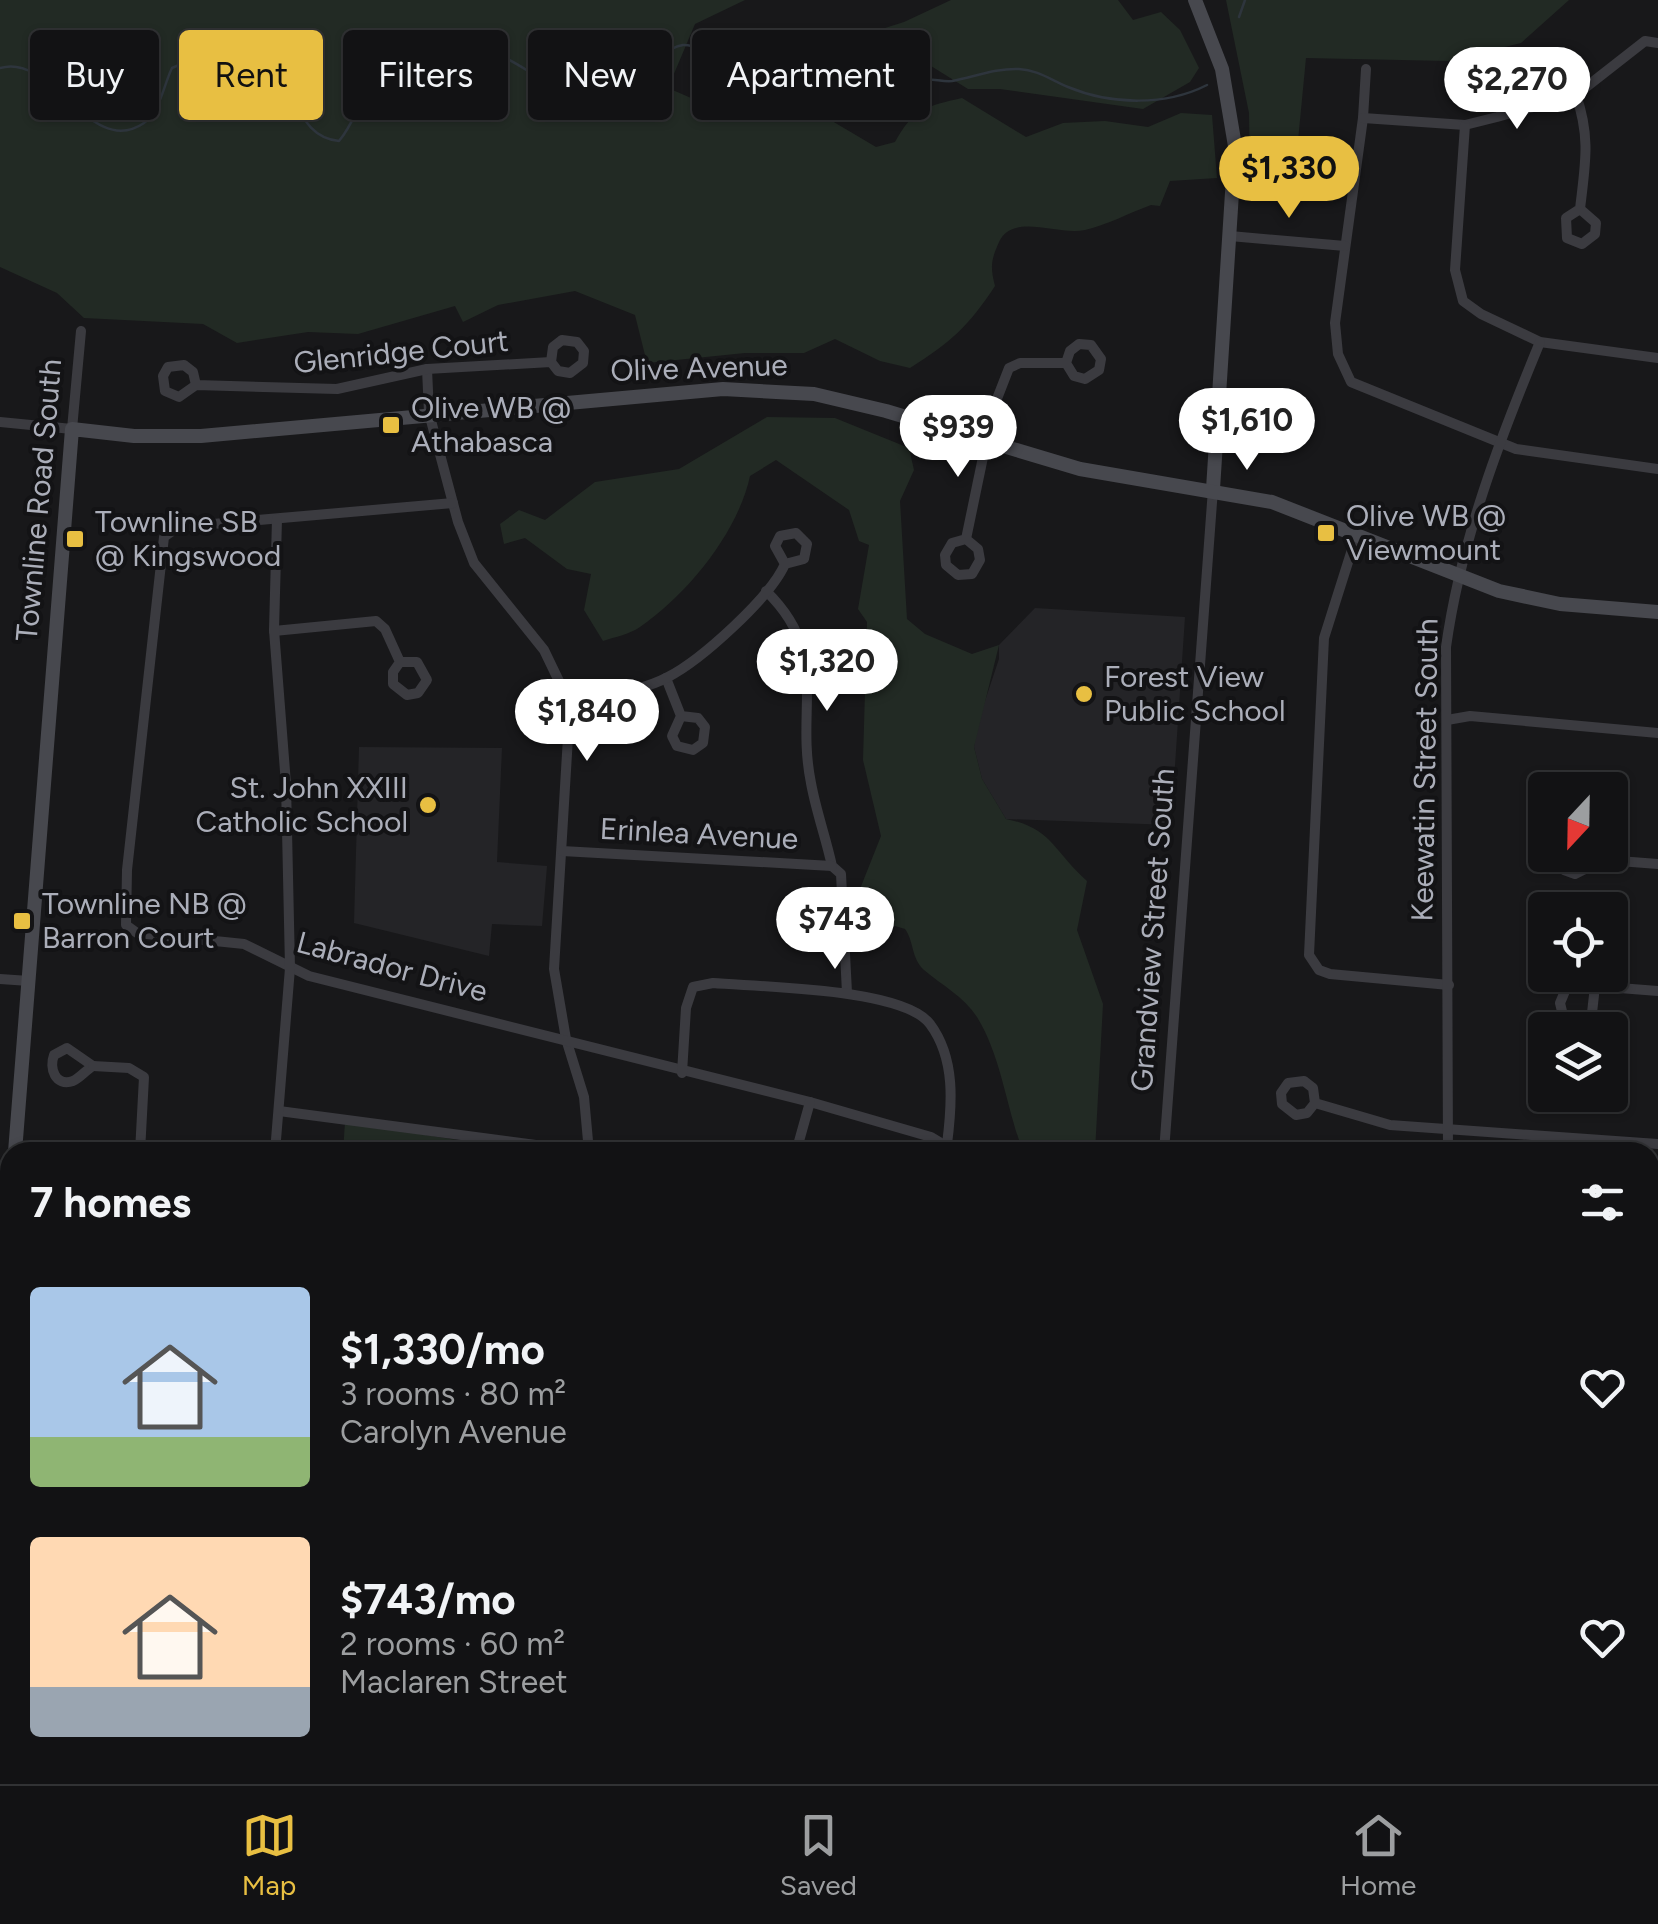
<!DOCTYPE html>
<meta charset="utf-8">
<style>
:root{--surface:#121214;--page:#1b1b1d;--text:#f1f3f6;--muted:#9c9ea0;--line:#313234;--accent:#e8bf42}
body{margin:0;font-family:Figtree,sans-serif;background:var(--page);color:var(--text);height:100vh;display:flex;flex-direction:column;font-size:38px;white-space:nowrap}
*{box-sizing:border-box;margin:0}
p{font-size:32px;color:var(--muted)}
.icon{flex:none;width:55px;height:55px;fill:none;stroke:currentColor;stroke-width:2;stroke-linecap:round;stroke-linejoin:round}
.map{position:relative;flex:1;overflow:hidden}
.drawer{position:absolute;left:0px;top:1142px;width:1660px;height:642px;display:flex;flex-direction:column;background:var(--surface);border-radius:30px 30px 0 0;box-shadow:0 2px 8px #0004,0 0 0 2px var(--line)}
.drawer>*{flex:none}
.guide{position:absolute;left:30px;top:30px;width:1000px;height:90px;display:flex;gap:20px}
.needle{width:65px;rotate:202deg}
.tools{position:absolute;left:1528px;top:772px;display:grid;gap:20px}
.tools a{display:grid;place-items:center;width:100px;height:100px;border-radius:10px;background:var(--surface);box-shadow:0 2px 8px #0004,0 0 0 2px var(--line);font-size:50px}
.price{position:absolute;translate:-50% -85px;padding:0 22px;border-radius:35px;background:#fff;color:#222;font-size:32px;line-height:65px;filter:drop-shadow(0 2px 5px #0008)}
.price::after{content:'';position:absolute;left:50%;top:60px;width:30px;height:22px;margin-left:-15px;background:inherit;clip-path:polygon(0 0,100% 0,50% 100%)}
.price.active{background:var(--accent);color:#111}
ul{padding:0;list-style:none}
li{display:flex;align-items:center;gap:30px;height:250px;padding:0 30px}
li span{display:grid;place-items:center;flex:none;width:280px;height:200px;border-radius:10px;color:#555}
li>.icon{margin-inline-start:auto}
span .icon{width:120px;height:120px;fill:#fffc;stroke-width:1}
li b{font-size:42px}
h2{display:flex;justify-content:space-between;align-items:center;height:120px;padding:0 30px;font-size:42px}
.chip{padding:0 35px;border-radius:10px;background:var(--surface);box-shadow:0 2px 8px #0004,0 0 0 2px var(--line);font-size:35px;line-height:90px}
.chip.active{background:var(--accent);color:#111}
.dock{display:flex;justify-content:space-around;align-items:center;height:140px;border-top:2px solid var(--line);background:var(--surface);font-size:28px;color:var(--muted)}
.dock a{display:grid;justify-items:center;gap:5px}
.dock .active{color:var(--accent)}
.map>svg:first-child{display:block}
</style>
<div class="map">
<svg width="1658" height="1784" viewBox="0 0 1658 1784">
<rect width="100%" height="100%" fill="#18181a"/>
<g fill="#242427">
<polygon points="1035,608 1185,617 1171,825 1006,819 982,779 974,747 976,728 999,659 999,645"/>
<polygon points="359,747 502,748 497,862 547,866 542,926 492,924 489,956 354,923"/>
<polygon points="0,1491 10,1494 10,1775 377,1775 375,1784 0,1784"/>
</g>
<g fill="#222a24">
<path d="M0 0H745L695 24 668 88 705 104 742 89 751 73 784 79 805 105 876 147 895 142C913 109 927 106 962 98L1026 137 1063 123 1105 121 1148 127 1181 113 1212 115 1217 178 1170 181 1160 206 1151 205C1129 213 1107 225 1085 230 1058 236 1013 212 999 242 991 260 990 267 995 286 968 327 951 342 910 368L880 361 835 339 804 353H745L647 363 635 315 575 291 498 305 463 322 455 306 358 334 308 332 237 343 203 324 84 318 57 293 0 267Z"/>
<path d="M951 0H1118L1133 20 1161 12 1180 30 1199 68 1190 82 1143 109 1000 89H968L931 66C895 72 849 86 831 45L904 22Z"/>
<polygon points="1226,0 1569,0 1521,43 1448,61 1306,58 1294,182 1250,176 1249,113"/>
<path d="M767 417 835 418 909 448 914 470 900 501 907 619 925 634 972 654 999 645 974 747 982 779 1006 819C1052 828 1053 851 1087 881L1077 930 1103 1004 1095 1152 1023 1151C1006 1108 1002 1058 977 1017 963 996 943 986 924 970 911 958 914 941 905 929L855 914 854 904 881 836 863 760 867 622 858 609 869 545 859 541 849 510 776 460 750 476C738 532 688 594 640 627 630 634 615 637 603 641L584 610 591 574 567 569 525 538 504 544 500 524 519 510 545 520 595 482 679 469Z"/>
<polygon points="345,1122 532,1152 343,1152"/>
<polygon points="1650,1214 1658,1215 1658,1341 1650,1337"/>
</g>
<g fill="none" stroke-linecap="round" stroke-linejoin="round">
<g stroke="#2e353d" stroke-width="2.5">
<polyline points="1239,17 1245,0"/>
<path d="M0 68C53 52 90 160 144 123 160 112 164 84 172 68L211 51C228 56 256 60 271 70 299 90 297 137 339 141 357 120 362 89 383 71 438 23 485 42 539 78 558 91 577 105 601 107 638 109 649 50 683 45 694 44 709 53 720 54 749 58 783 38 808 57 828 73 822 103 860 106 883 108 901 86 922 80 931 78 942 82 952 81 974 77 996 68 1019 69 1038 70 1051 80 1068 87 1111 105 1166 106 1207 85"/>
</g>
<g stroke="#3b3b40" stroke-width="10">
<polyline points="1366,69 1363,118 1335,323 1338,354 1351,382 1516,449 1658,469"/>
<path d="M1576 95C1591 138 1585 165 1580 209L1566 218 1567 238 1582 244 1595 234 1596 223 1580 209"/>
<polyline points="1363,118 1465,125 1497,117 1576,95 1645,41 1658,43"/>
<polyline points="1465,125 1455,270 1463,301 1481,314 1540,342 1658,358"/>
<polyline points="1230,236 1345,246"/>
<polyline points="427,369 429,413 458,522 474,563 544,650 570,704 554,969 566,1039 584,1097 589,1152"/>
<polyline points="196,385 193,372 184,365 168,367 163,376 165,391 179,397 196,385 337,389 427,369 551,362 558,371 570,373 583,363 584,351 577,342 562,340 553,347 551,362"/>
<polyline points="0,422 72,429 81,331"/>
<polyline points="453,503 178,527 164,537 127,870 126,925 137,933 244,944 309,976 810,1102 931,1137 956,1152"/>
<polyline points="1356,537 1324,638 1309,955 1319,970 1330,974 1449,985"/>
<polyline points="966,539 952,543 945,555 946,565 958,575 972,574 980,560 978,549 966,539 993,409 1009,368 1020,363 1066,363 1074,376 1085,379 1099,370 1101,359 1091,345 1079,344 1070,351 1066,363"/>
<path d="M766 591C831 654 795 705 811 783 816 811 826 838 832 866L841 874 847 993"/>
<polyline points="274,631 376,621 385,629 400,662 417,662 427,680 418,693 407,695 393,684 393,672 400,662"/>
<polyline points="666,678 681,716 698,718 705,727 703,743 693,750 677,746 672,736 681,716"/>
<path d="M570 704C601 696 640 692 668 677 701 660 770 598 785 564L804 559 807 544 796 533 780 536 775 546 785 564"/>
<polyline points="1447,720 1470,716 1658,733"/>
<polyline points="562,851 832,866"/>
<polyline points="1559,855 1564,870 1575,874 1589,867 1593,855"/>
<polyline points="1593,859 1658,864"/>
<polyline points="0,979 29,981"/>
<polyline points="1595,986 1591,1022 1579,1028 1565,1024 1560,1003 1568,984 1658,991"/>
<path d="M67 1048 93 1066C86 1070 80 1078 73 1081 55 1087 49 1068 54 1055Z"/>
<polyline points="93,1066 129,1068 144,1077 140,1152"/>
<path d="M682 1073 686 1008 693 987 713 983C759 987 903 988 930 1024 956 1059 952 1105 947 1144"/>
<polyline points="1315,1103 1313,1088 1304,1081 1288,1083 1281,1093 1282,1104 1296,1115 1307,1113 1315,1103 1390,1125 1658,1144"/>
<polyline points="279,1111 589,1152"/>
<polyline points="275,1152 290,968 286,784 274,630 277,519"/>
<polyline points="796,1152 810,1102"/>
<polyline points="1164,1152 1213,489"/>
<path d="M1448 1152 1446 647C1461 540 1499 441 1540 342"/>
<polyline points="0,1170 10,1170"/>
<polyline points="1650,1403 1658,1407"/>
<polyline points="0,1431 10,1432"/>
<polyline points="1650,1676 1658,1677"/>
<polyline points="1554,1775 1556,1784"/>
<polyline points="1111,1784 1111,1775"/>
<polyline points="1264,1784 1265,1775"/>
<polyline points="1399,1784 1400,1775"/>
<polyline points="1523,1784 1525,1775"/>
</g>
<g stroke="#47484e" stroke-width="14">
<polyline points="1195,0 1222,69 1235,146 1213,489"/>
<polyline points="15,1152 72,429 134,436 201,436 723,389 814,394 886,411 1080,469 1272,502 1499,591 1560,604 1658,612"/>
<polyline points="0,1365 10,1213"/>
</g>
<g stroke="#55565d" stroke-width="15">
<polyline points="0,1572 10,1576"/>
<polyline points="0,1588 10,1591"/>
<polyline points="737,1775 771,1784"/>
<polyline points="787,1775 820,1784"/>
</g>
</g>
<g fill="#e8bf42" stroke="#131315" stroke-width="4">
<rect x="381" y="415" width="20" height="20" rx="5"/>
<rect x="1316" y="523" width="20" height="20" rx="5"/>
<rect x="65" y="529" width="20" height="20" rx="5"/>
<circle cx="1084" cy="694" r="10"/>
<circle cx="428" cy="805" r="10"/>
<rect x="12" y="911" width="20" height="20" rx="5"/>
</g>
<g text-anchor="middle" stroke-width="8" stroke-linejoin="round" paint-order="stroke">
<g font-size="30" fill="#abaeb9" stroke="#131315">
<text transform="translate(401 352) rotate(-6)" y="10">Glenridge Court</text>
<text transform="translate(699 368) rotate(-2)" y="10">Olive Avenue</text>
<text transform="translate(39 500) rotate(-85)" y="10">Townline Road South</text>
<text transform="translate(1425 770) rotate(-89)" y="10">Keewatin Street South</text>
<text transform="translate(699 834) rotate(3)" y="10">Erinlea Avenue</text>
<text transform="translate(1153 930) rotate(-86)" y="10">Grandview Street South</text>
<text transform="translate(392 967) rotate(15)" y="10">Labrador Drive</text>
</g>
<g font-size="30" fill="#abaeb9" stroke="#131315" text-anchor="start">
<text x="411" y="418">Olive WB @<tspan x="411" dy="34">Athabasca</tspan></text>
<text x="1346" y="526">Olive WB @<tspan x="1346" dy="34">Viewmount</tspan></text>
<text x="95" y="532">Townline SB<tspan x="95" dy="34">@ Kingswood</tspan></text>
<text x="1104" y="687">Forest View<tspan x="1104" dy="34">Public School</tspan></text>
<text x="408" y="798" text-anchor="end">St. John XXIII<tspan x="408" dy="34">Catholic School</tspan></text>
<text x="42" y="914">Townline NB @<tspan x="42" dy="34">Barron Court</tspan></text>
</g>
</g>
</svg>
<div class="tools">
<a><svg class="needle" viewBox="-14 -14 28 28"><path d="M0-13l5 13h-10z" fill="#e53935"/><path d="M0 13l5-13h-10z" fill="#9c9ea0"/></svg></a>
<a><svg class="icon" aria-label="locate" viewBox="0 0 24 24"><circle cx="12" cy="12" r="6"/><path d="M12 2v4M12 18v4M2 12h4M18 12h4"/></svg></a>
<a><svg class="icon" aria-label="layers" viewBox="0 0 24 24"><path d="M12 4l9 5-9 5-9-5zM3 14l9 5 9-5"/></svg></a>
</div>
<b class="price" style="left:1517px;top:132px">$2,270</b>
<b class="price active" style="left:1289px;top:221px">$1,330</b>
<b class="price" style="left:1247px;top:473px">$1,610</b>
<b class="price" style="left:958px;top:480px">$939</b>
<b class="price" style="left:827px;top:714px">$1,320</b>
<b class="price" style="left:587px;top:764px">$1,840</b>
<b class="price" style="left:835px;top:972px">$743</b>
<div class="guide">
<a class="chip">Buy</a>
<a class="chip active">Rent</a>
<a class="chip">Filters</a>
<a class="chip">New</a>
<a class="chip">Apartment</a>
</div>
<section class="drawer">
<h2>7 homes<svg class="icon" aria-label="filters" viewBox="0 0 24 24"><path d="M4 7h16M4 17h16"/><circle cx="9" cy="7" r="2"/><circle cx="15" cy="17" r="2"/></svg></h2>
<ul>
<li><span style="background:linear-gradient(#a9c7e8 75%,#8fb573 0)"><svg class="icon" aria-label="home" viewBox="0 0 24 24"><path d="M3 11l9-7 9 7M6 9v11h12V9"/></svg></span><div><b>$1,330/mo</b><p>3 rooms · 80 m²</p><p>Carolyn Avenue</p></div><svg class="icon" aria-label="heart" viewBox="0 0 24 24"><path d="M12 20l-8-8c-3-5 5-10 8-4 3-6 11-1 8 4z"/></svg></li>
<li><span style="background:linear-gradient(#ffd9b3 75%,#9aa5b1 0)"><svg class="icon" aria-label="home" viewBox="0 0 24 24"><path d="M3 11l9-7 9 7M6 9v11h12V9"/></svg></span><div><b>$743/mo</b><p>2 rooms · 60 m²</p><p>Maclaren Street</p></div><svg class="icon" aria-label="heart" viewBox="0 0 24 24"><path d="M12 20l-8-8c-3-5 5-10 8-4 3-6 11-1 8 4z"/></svg></li>
</ul>
</section>
</div>
<nav class="dock">
<a class="active"><svg class="icon" aria-label="map" viewBox="0 0 24 24"><path d="M3 6l6-2 6 2 6-2v14l-6 2-6-2-6 2zM9 4v14M15 6v14"/></svg>Map</a>
<a><svg class="icon" aria-label="saved" viewBox="0 0 24 24"><path d="M7 4h10v16l-5-4-5 4z"/></svg>Saved</a>
<a><svg class="icon" aria-label="home" viewBox="0 0 24 24"><path d="M3 11l9-7 9 7M6 9v11h12V9"/></svg>Home</a>
</nav>
